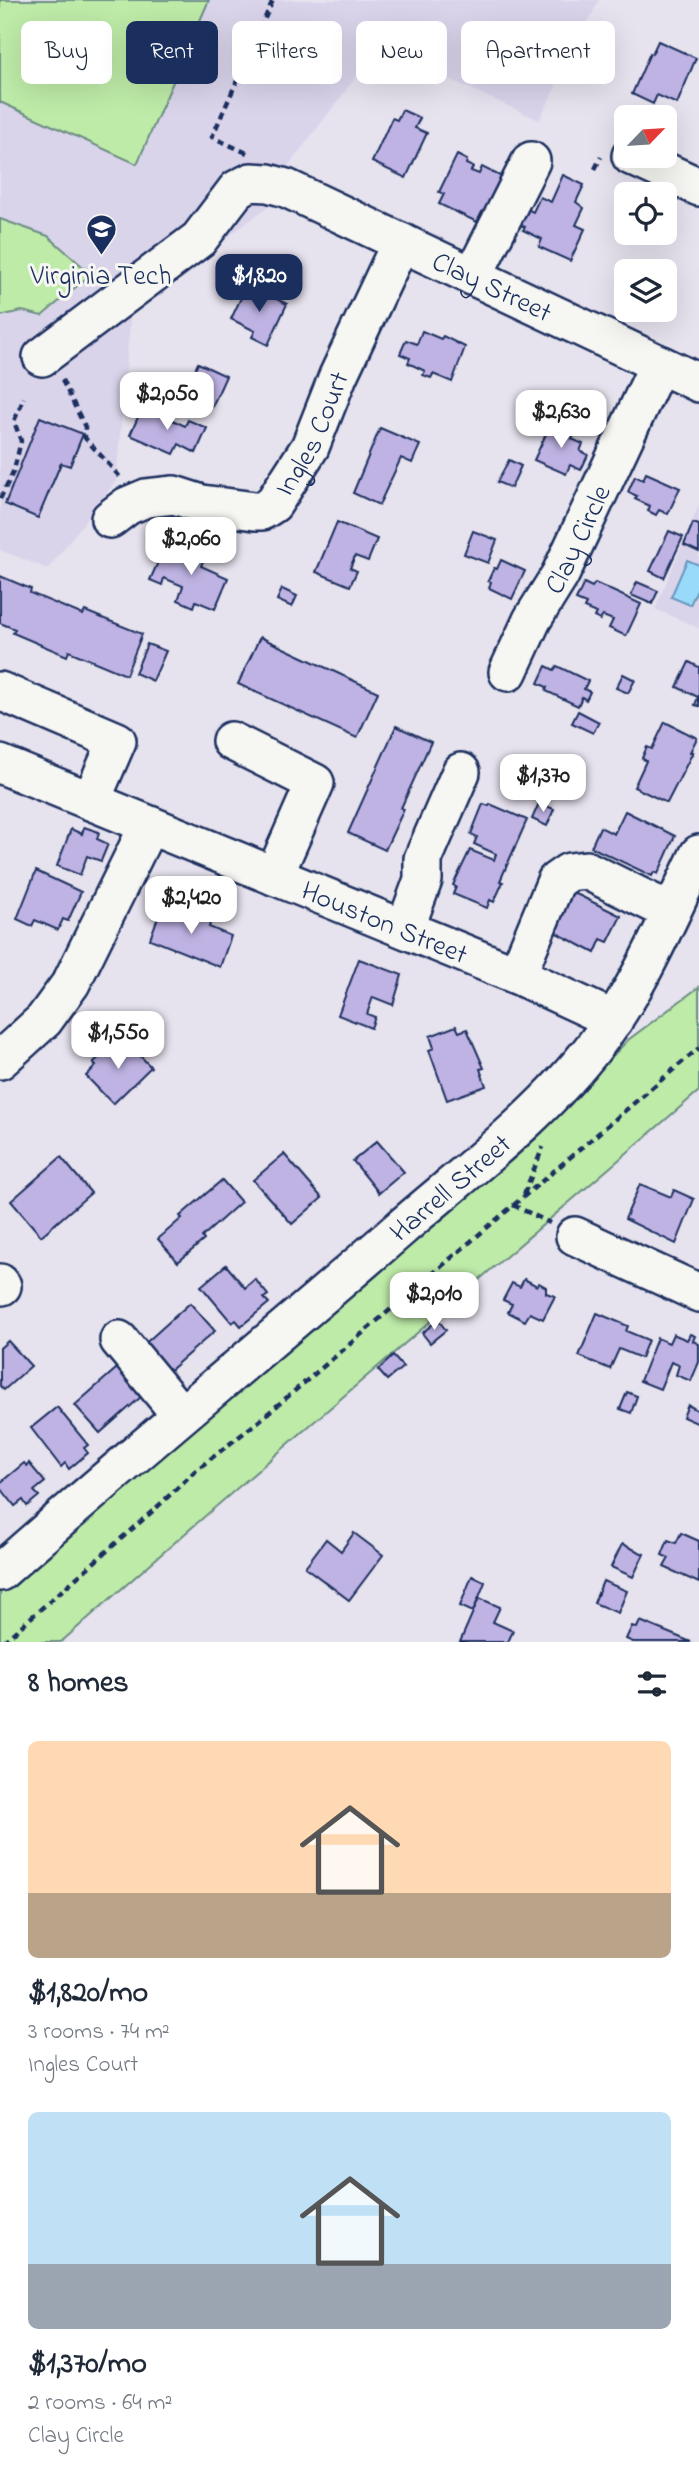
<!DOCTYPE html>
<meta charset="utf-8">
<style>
:root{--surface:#fff;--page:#f6f6f7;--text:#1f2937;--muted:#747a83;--accent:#1b2f5e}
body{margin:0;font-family:"Indie Flower",sans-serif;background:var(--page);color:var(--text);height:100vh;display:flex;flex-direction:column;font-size:26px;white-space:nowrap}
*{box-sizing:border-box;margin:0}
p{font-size:23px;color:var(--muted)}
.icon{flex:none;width:38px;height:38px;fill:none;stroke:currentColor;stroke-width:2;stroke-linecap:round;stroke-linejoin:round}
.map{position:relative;height:1642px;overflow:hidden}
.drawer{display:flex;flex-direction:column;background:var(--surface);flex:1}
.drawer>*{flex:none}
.guide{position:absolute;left:21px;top:21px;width:658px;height:63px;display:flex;gap:14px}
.needle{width:46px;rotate:65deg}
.fabs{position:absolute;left:614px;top:105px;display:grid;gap:14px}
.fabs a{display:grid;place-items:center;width:63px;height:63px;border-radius:10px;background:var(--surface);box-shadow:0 7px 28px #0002;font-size:35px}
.price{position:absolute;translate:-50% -60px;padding:0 16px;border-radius:14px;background:#fff;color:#222;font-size:23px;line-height:46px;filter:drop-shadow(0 2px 4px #0008)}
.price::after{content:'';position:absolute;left:50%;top:42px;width:21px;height:16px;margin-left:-10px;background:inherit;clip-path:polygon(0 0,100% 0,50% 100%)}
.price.current{background:var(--accent);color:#fff}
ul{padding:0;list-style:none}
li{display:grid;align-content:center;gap:14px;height:371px;padding:0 28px}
li span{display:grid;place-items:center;height:217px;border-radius:10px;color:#555}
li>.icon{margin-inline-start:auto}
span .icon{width:126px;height:126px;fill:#fffc;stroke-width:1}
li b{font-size:30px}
h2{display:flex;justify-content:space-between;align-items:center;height:84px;padding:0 28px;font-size:30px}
.tag{padding:0 24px;border-radius:10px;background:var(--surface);box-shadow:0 7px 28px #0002;font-size:24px;line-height:63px}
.tag.current{background:var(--accent);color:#fff}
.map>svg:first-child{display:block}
</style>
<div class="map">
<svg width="699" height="1642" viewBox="0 0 699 1642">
<rect width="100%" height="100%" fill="#e6e2ee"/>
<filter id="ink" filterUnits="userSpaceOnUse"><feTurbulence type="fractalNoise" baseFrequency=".0143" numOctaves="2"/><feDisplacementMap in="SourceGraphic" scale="14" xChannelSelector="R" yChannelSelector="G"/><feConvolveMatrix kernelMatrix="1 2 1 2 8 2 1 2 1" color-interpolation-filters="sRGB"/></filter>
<g filter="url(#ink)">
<g fill="#dad4eb">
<polygon points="0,0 599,0 539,120 379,47 289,165 274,202 131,311 116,481 48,569 0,550"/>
<polygon points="699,505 699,628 655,609"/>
</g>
<g fill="#beeba8" stroke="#6c8d83" stroke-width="2">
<polygon points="0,0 209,0 137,164 0,102"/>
<polygon points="0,219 48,236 91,274 42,316 22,311 0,316"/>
<path d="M699 987V1091C486 1274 272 1456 61 1642H0V1590L225 1394 573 1097 628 1040Z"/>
</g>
<polygon fill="#99dafb" stroke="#6796bc" stroke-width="2" points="687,560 699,565 699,585 690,605 671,597"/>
<g fill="#bfb3e4" stroke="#1b2f5e" stroke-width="2">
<polygon points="658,41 696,58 677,104 657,95 653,104 632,94 650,53 652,54"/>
<polygon points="402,110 420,118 415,128 427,133 406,178 372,162 392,118 397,120"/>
<polygon points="457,155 467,160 466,164 473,167 471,171 479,174 482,167 504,178 487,214 482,212 477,222 439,204 444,194 439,192"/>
<polygon points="563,175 584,185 576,202 584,208 576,225 585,229 570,261 539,247 542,239 523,230 525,227 516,223 523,207 533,212 540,197 551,202"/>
<polygon points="247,285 287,304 268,345 252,337 255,331 231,319"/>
<polygon points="422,331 441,339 443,336 465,347 452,382 433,374 431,378 423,375 425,371 408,363 410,358 400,354 406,340 417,344"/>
<polygon points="198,363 226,376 212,407 184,394"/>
<polygon points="143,406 185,426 188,420 207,428 196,453 179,444 174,454 130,435"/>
<polygon points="40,417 83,434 70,466 61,463 38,518 5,504"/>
<polygon points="551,423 569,431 574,435 572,439 583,444 580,451 588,455 581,470 570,465 566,474 534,460"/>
<polygon points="380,428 420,445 412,463 401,458 379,505 353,493"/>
<polygon points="509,460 521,466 511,488 497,482"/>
<polygon points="646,473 680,488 668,514 659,510 656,515 648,511 650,506 635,499 637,496 628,492 635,476 643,480"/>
<polygon points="337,522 377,539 368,561 355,556 350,568 357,571 350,586 316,572"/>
<polygon points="693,523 699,525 699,552 684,545"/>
<polygon points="473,531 497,540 488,563 464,554"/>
<polygon points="669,531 683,537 664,578 650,571"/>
<polygon points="186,546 206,554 201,566 228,578 215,609 196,601 194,607 178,600 183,586 164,578 162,585 150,580 162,553 172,557 174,552 181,555"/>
<polygon points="501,560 525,571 512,599 489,588 491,582 488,581 494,568 497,569"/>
<polygon points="0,576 31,589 30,593 83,615 85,611 142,634 126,675 69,651 67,656 13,633 15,629 0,623"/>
<polygon points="637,582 658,591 652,604 631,595"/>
<polygon points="584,583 592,587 595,583 641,604 626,636 609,628 613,620 603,616 600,620 594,617 596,613 584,608 586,604 576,600"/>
<polygon points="282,589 297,596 292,607 277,600"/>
<polygon points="260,637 378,692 357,738 238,684"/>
<polygon points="147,644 166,651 153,681 135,673"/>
<polygon points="689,662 699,667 699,706 695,705 698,697 677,687"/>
<polygon points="546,666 554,670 557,666 588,681 584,689 590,692 586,700 582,697 578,706 546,691 547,687 538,683"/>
<polygon points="623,674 635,680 628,693 616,688"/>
<polygon points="578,711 599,722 593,733 572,723"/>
<polygon points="665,722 697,738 690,752 693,752 667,803 634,787 646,761 642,758 647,747 652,749"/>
<polygon points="396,726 431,742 401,808 404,809 385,850 348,833"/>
<polygon points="539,803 554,809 547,826 532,819"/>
<polygon points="483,804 489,806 490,804 527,820 500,881 503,882 494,902 490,900 487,908 453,894 456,887 453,885 470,850 494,860 496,854 474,844 477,837 471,834"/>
<polygon points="625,811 675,836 658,874 654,872 652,876 591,847 600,827 614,834"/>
<polygon points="84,827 99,832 97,839 108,844 101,861 87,856 80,875 57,866 71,829 82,834"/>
<polygon points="36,871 81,892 68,921 63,919 58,930 35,920 32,926 17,919"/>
<polygon points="566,889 621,916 608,942 601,939 595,953 549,929"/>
<polygon points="161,909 180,916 182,910 211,920 209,927 231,936 220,967 150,939"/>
<polygon points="359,959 402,975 393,1005 373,997 367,1014 375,1017 371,1028 338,1015"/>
<polygon points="456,1026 459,1032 467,1029 484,1068 480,1069 486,1086 447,1100 429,1050 434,1048 430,1036"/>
<polygon points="124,1039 151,1067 113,1104 86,1076 96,1066 93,1063 109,1048 112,1051"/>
<polygon points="377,1141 404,1172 379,1193 353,1161"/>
<polygon points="284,1154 322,1198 292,1224 253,1180"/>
<polygon points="61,1157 91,1193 41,1236 11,1201"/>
<polygon points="222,1180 241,1202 202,1237 204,1240 178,1262 158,1239 182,1218 180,1216"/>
<polygon points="640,1184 671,1197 674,1190 694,1199 676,1244 625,1219"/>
<polygon points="226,1265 245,1288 255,1279 268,1295 264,1298 269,1303 241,1326 236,1320 232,1323 201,1286"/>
<polygon points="524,1279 537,1286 539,1283 546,1287 546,1293 555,1296 543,1319 530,1313 525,1321 508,1312 512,1304 503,1300 512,1283 520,1287"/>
<polygon points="190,1303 215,1331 164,1375 140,1348"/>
<polygon points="597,1313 628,1326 626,1331 648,1340 641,1358 619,1349 610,1369 579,1356"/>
<polygon points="438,1320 446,1330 430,1343 422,1333"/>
<polygon points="673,1334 687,1340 690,1334 695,1336 693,1341 699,1344 699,1362 691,1381 676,1375 679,1365 671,1362 660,1389 640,1381 657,1338 669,1343"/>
<polygon points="8,1341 31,1366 4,1390 0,1386 0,1348"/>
<polygon points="393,1356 403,1367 387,1380 378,1370"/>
<polygon points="125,1361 150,1389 100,1433 75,1405"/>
<polygon points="627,1392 637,1396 631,1413 620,1409"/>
<polygon points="688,1405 699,1411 699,1424 683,1417"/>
<polygon points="57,1407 88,1445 84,1448 88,1453 69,1469 65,1463 61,1467 31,1428"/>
<polygon points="24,1463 27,1466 29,1463 45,1482 34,1491 39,1496 27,1506 23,1500 15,1506 0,1487 0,1483"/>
<polygon points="354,1533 383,1555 349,1600 305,1567 326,1539 341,1551"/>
<polygon points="681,1533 699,1541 699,1583 664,1567 669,1558 662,1555 668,1540 676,1543"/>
<polygon points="622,1544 644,1554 633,1577 611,1567"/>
<polygon points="472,1576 485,1582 473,1612 460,1606"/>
<polygon points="603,1581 627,1591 618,1613 594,1603"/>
<polygon points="479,1598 500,1607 493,1622 513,1631 508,1642 460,1642"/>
<polygon points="640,1621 691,1642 633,1642 626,1639 632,1626 637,1628"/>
</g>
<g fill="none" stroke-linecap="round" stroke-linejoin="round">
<defs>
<g id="minor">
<polyline points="631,156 699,187"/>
<polyline points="473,276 531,161"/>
<path id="s1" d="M42 357 199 239 237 189 251 182 268 183 286 188 699 383"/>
<path id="s2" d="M110 519 127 506 146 498 174 495 202 504 255 511H262L273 504 310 447 338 376 401 242"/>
<path id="s3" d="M508 672 532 620 560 575 659 364"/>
<polyline points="0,691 117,741 91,801"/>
<polyline points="231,741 315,783 274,876"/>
<path id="s4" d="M0 764 517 975 614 1020"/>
<polyline points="405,929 423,880 423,859 461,772"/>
<polyline points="517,975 556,881 569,872 586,870 671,912"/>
<polyline points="0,1060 44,1020 71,983 149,825"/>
<polyline points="575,1236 699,1293"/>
<polyline points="0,1283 2,1286"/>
<polyline points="119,1340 181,1415"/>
<path id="s5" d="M0 1572C132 1455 268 1344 401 1228 468 1170 542 1115 596 1044 640 987 668 918 699 854"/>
</g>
</defs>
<use href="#minor" stroke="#1b2f5e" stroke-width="42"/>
<g stroke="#1b2f5e" stroke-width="4.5" stroke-dasharray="7 5" stroke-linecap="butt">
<polyline points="247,153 212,137 273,0"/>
<polyline points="595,169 601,157"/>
<polyline points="62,380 85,427 85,438 121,478"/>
<polyline points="0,499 14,470 21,441 14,421 24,398"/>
<polyline points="524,1194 543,1147"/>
<polyline points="513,1205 550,1223"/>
<polyline points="3,1642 155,1509 195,1471 259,1421 699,1048"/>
</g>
<use href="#minor" stroke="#f6f6f2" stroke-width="37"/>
</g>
</g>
<defs>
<symbol id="university-pin" viewBox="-11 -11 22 30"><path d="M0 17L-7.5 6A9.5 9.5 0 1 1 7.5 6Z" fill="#1b2f5e" stroke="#f6f6f2"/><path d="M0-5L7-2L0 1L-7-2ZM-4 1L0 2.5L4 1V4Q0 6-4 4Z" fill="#fff"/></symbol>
</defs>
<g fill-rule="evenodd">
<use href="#university-pin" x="84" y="212" width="35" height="47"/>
</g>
<g text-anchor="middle" stroke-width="6" stroke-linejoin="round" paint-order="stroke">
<g font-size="28" fill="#1b2f5e" stroke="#f6f6f2">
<text x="101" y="284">Virginia Tech</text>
</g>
<g font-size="28" fill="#1b2f5e" stroke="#f6f6f2">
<text dy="10" stroke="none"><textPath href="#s1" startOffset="539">Clay Street</textPath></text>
<text dy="10" stroke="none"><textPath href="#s2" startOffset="254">Ingles Court</textPath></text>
<text dy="10" stroke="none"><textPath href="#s3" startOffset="150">Clay Circle</textPath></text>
<text dy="10" stroke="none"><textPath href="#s4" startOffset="416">Houston Street</textPath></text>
<text dy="10" stroke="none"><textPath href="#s5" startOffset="592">Harrell Street</textPath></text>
</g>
</g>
</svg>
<div class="fabs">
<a><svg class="needle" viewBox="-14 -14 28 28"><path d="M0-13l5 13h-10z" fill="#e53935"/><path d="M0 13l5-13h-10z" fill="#747a83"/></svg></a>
<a><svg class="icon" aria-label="locate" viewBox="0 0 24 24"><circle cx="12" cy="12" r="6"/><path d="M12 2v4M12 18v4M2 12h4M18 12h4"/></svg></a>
<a><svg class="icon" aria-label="layers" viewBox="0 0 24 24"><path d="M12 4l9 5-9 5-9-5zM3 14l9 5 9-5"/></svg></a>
</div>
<b class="price current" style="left:259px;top:314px">$1,820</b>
<b class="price" style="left:167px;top:432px">$2,050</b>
<b class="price" style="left:561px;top:450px">$2,630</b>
<b class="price" style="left:191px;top:577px">$2,060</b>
<b class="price" style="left:543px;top:814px">$1,370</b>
<b class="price" style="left:191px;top:936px">$2,420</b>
<b class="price" style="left:118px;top:1071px">$1,550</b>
<b class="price" style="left:434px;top:1332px">$2,010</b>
<div class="guide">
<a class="tag">Buy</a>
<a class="tag current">Rent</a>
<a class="tag">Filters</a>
<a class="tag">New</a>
<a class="tag">Apartment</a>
</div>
</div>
<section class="drawer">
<h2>8 homes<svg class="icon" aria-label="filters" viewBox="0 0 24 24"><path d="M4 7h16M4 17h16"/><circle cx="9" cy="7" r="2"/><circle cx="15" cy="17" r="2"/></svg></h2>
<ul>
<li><span style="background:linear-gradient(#ffd9b3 70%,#b9a48a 0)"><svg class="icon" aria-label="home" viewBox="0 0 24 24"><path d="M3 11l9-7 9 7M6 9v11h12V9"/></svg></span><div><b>$1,820/mo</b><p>3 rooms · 74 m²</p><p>Ingles Court</p></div></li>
<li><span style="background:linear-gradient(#bfe0f5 70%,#9aa5b1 0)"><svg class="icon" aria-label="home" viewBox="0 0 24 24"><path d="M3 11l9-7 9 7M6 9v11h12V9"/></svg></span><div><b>$1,370/mo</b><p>2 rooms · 64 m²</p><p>Clay Circle</p></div></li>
</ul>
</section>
